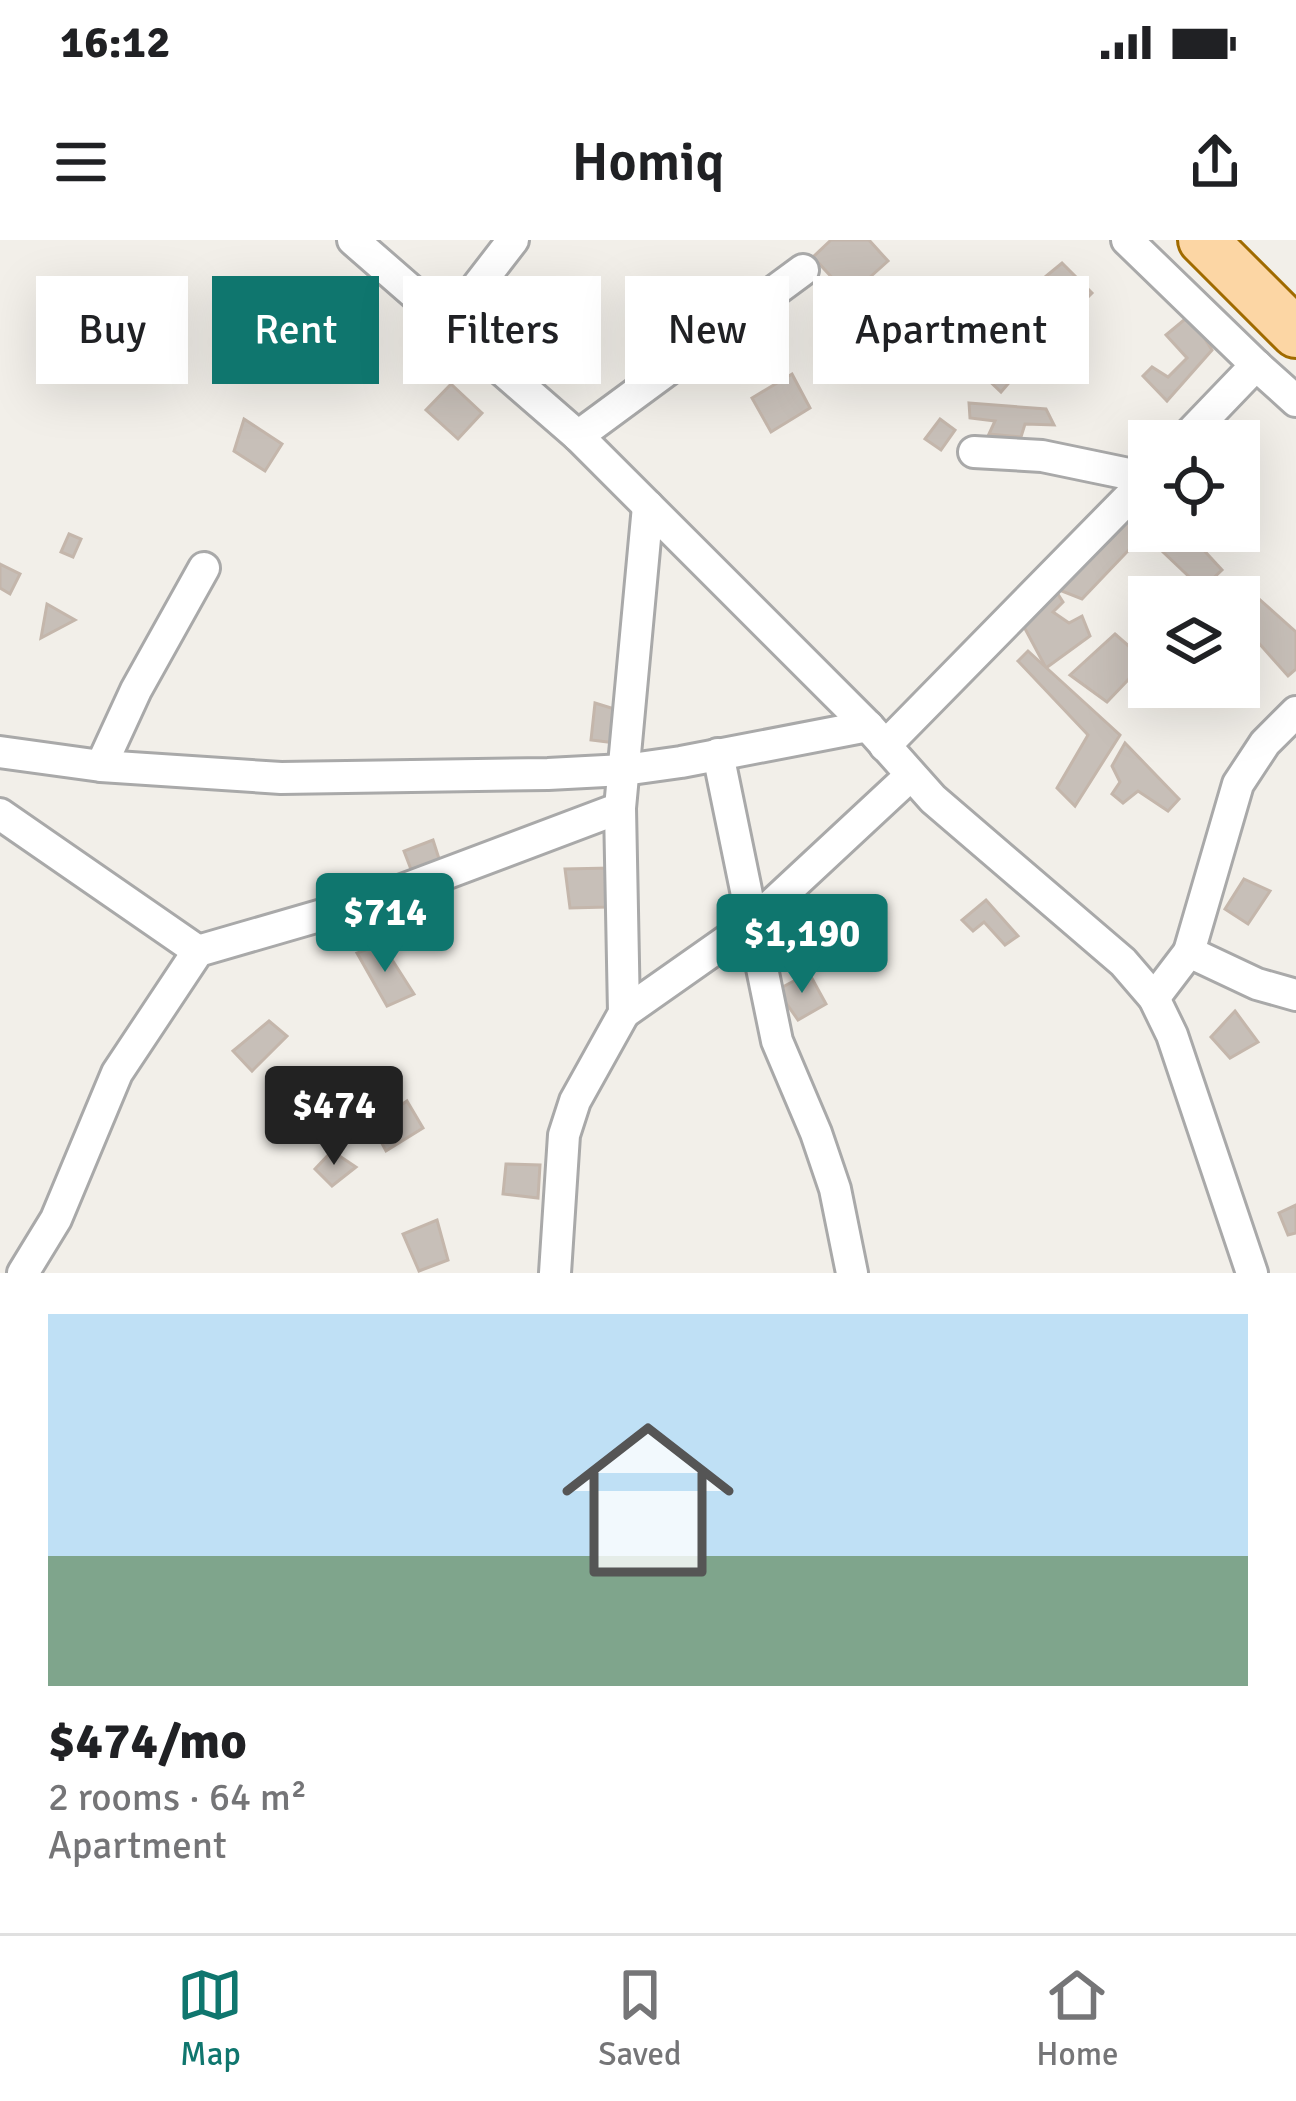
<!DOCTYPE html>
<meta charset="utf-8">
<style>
:root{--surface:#fff;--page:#f2f2f2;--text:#202124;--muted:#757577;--line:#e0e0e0;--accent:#0f766e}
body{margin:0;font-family:Signika,sans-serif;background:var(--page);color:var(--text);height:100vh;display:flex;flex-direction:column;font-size:45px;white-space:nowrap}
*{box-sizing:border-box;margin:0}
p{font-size:39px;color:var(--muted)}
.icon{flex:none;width:66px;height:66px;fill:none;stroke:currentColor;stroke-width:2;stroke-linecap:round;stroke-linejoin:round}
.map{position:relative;height:1033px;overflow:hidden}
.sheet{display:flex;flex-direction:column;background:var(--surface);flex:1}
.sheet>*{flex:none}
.hud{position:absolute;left:36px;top:36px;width:1224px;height:108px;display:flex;gap:24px}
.buttons{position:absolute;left:1128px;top:180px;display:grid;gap:24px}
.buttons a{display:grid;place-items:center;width:132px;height:132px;border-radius:0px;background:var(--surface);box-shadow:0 12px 48px #0002;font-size:60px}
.price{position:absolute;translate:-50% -102px;padding:0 27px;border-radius:12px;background:var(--accent);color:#fff;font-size:39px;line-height:78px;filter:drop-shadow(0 3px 6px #0008)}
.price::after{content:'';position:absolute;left:50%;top:72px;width:36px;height:27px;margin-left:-18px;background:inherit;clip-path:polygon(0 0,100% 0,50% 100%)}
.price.selected{background:#222;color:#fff}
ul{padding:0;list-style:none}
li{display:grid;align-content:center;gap:24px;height:636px;padding:0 48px}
li span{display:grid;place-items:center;height:372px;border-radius:0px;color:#555}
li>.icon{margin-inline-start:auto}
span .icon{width:216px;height:216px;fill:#fffc;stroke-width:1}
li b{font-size:51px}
.pill{padding:0 42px;border-radius:0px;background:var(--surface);box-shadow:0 12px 48px #0002;font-size:42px;line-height:108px}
.pill.selected{background:var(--accent);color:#fff}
.status{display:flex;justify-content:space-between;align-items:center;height:84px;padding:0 60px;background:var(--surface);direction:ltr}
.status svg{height:33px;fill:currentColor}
header{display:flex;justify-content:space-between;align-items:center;height:156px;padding:0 48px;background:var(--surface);font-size:54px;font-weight:600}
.tab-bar{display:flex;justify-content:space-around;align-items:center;height:168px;border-top:3px solid var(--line);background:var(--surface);font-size:33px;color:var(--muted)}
.tab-bar a{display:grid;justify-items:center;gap:6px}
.tab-bar .selected{color:var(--accent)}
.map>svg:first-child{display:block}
</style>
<div class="status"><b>16:12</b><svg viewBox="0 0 49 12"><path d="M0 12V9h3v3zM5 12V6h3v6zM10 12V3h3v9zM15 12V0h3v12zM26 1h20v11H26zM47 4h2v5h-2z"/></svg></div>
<header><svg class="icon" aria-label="menu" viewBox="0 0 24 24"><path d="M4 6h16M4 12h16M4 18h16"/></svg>Homiq<svg class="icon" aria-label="share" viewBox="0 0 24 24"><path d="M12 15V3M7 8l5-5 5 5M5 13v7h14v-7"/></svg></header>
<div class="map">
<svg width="1296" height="1033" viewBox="0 0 1296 1033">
<rect width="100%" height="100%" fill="#f2efe9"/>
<g fill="#c7bfb8" stroke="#c4b6ab" stroke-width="3">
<polygon points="831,0 869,0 888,21 849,56 813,17"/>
<polygon points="1062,23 1092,53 1058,87 1028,51"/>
<polygon points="1008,74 1039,108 1001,152 982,134 1006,105 993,89"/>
<polygon points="1190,75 1212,110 1167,161 1143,136 1152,127 1168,137 1187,118 1166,95"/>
<polygon points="922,86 949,111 930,131 903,106"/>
<polygon points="792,134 810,168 771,192 752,158"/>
<polygon points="451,144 482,173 458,199 426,170"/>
<polygon points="969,163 1046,169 1054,185 1025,184 1021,197 989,194 995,181 970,178"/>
<polygon points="244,179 282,204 265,231 234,211"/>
<polygon points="940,179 955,190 941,210 925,199"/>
<polygon points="1149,251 1149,291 1186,291 1222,330 1202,349 1144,294 1082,359 1054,348"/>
<polygon points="69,294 81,299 73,317 61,312"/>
<polygon points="0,324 20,334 10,354 0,348"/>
<polygon points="1054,348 1063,362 1053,372 1069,383 1082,376 1090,396 1046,428 1023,385"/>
<polygon points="1258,358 1296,392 1296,429 1288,436 1241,383"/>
<polygon points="47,364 75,380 41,398"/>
<polygon points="1115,394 1146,421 1107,462 1070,435"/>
<polygon points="1028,411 1120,495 1075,566 1057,548 1088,495 1018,421"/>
<polygon points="595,463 621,471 616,503 591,500"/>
<polygon points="1125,503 1179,559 1168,571 1138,551 1123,563 1112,554 1120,542 1112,526"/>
<polygon points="433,600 441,625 412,632 404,611"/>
<polygon points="610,628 607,667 570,668 565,629"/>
<polygon points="1244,639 1270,651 1248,684 1225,669"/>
<polygon points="986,660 1018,696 1005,705 984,682 973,691 962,680"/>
<polygon points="382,704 414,754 387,766 357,713"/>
<polygon points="809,733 826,764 798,780 777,750"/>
<polygon points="1235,771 1258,802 1230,818 1211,797"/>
<polygon points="269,781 287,796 252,831 233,811"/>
<polygon points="407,861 423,888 386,911 372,885"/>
<polygon points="332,911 356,927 332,946 315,929"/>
<polygon points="506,924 540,925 538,958 503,954"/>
<polygon points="1296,965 1296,993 1288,995 1279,973"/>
<polygon points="437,980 448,1020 419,1031 403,994"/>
</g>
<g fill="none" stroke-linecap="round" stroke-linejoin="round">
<defs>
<g id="street">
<polyline points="353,0 578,196 868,486 933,559 1123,722 1154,758 1172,795 1252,1033"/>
<polyline points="1127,0 1256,125"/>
<polyline points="449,83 513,0"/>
<polyline points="578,196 803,30"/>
<polyline points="1183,201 1256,125 1296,161"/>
<polyline points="974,212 1042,216 1148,238"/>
<polyline points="885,506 1149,237"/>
<polyline points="0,512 101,526 281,538 548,534 624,530 681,522 868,486"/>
<polyline points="718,514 777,801 816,893 835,949 852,1033"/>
<polyline points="101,526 136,450 204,328"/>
<polyline points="0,574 198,711"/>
<polyline points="1189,712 1238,544 1265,503 1296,472"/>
<polyline points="1154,758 1189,712 1257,744 1296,755"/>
<polyline points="624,773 752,683 910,536"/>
<polyline points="23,1033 56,979 117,833 198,711 381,658 620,568 648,266"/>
<polyline points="555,1033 564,895 575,861 624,773 620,568"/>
</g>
<polyline id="primary" points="1203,0 1296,93"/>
</defs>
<use href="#street" stroke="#a9a9a9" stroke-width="36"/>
<use href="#primary" stroke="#a06b00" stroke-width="54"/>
<use href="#street" stroke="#fff" stroke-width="30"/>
<use href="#primary" stroke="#fcd6a4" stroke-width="48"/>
</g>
</svg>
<div class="buttons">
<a><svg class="icon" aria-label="locate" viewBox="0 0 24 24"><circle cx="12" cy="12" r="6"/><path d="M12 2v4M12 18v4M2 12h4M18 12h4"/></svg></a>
<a><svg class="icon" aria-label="layers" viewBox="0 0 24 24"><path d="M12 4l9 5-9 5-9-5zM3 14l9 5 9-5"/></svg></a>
</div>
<b class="price" style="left:385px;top:735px">$714</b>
<b class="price" style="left:802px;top:756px">$1,190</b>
<b class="price selected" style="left:334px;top:928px">$474</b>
<div class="hud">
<a class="pill">Buy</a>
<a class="pill selected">Rent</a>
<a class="pill">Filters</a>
<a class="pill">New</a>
<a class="pill">Apartment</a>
</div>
</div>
<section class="sheet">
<ul>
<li><span style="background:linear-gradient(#bfe0f5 65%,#7fa58c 0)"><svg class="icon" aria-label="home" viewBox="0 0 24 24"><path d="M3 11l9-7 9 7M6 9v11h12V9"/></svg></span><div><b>$474/mo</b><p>2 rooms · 64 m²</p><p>Apartment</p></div></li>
</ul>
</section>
<nav class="tab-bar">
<a class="selected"><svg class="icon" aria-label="map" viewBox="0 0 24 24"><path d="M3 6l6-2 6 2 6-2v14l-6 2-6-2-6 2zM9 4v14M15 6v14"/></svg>Map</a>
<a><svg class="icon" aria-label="saved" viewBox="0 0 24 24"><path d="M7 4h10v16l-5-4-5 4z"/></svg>Saved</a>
<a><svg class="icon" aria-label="home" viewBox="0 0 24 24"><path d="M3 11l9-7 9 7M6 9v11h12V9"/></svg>Home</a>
</nav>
